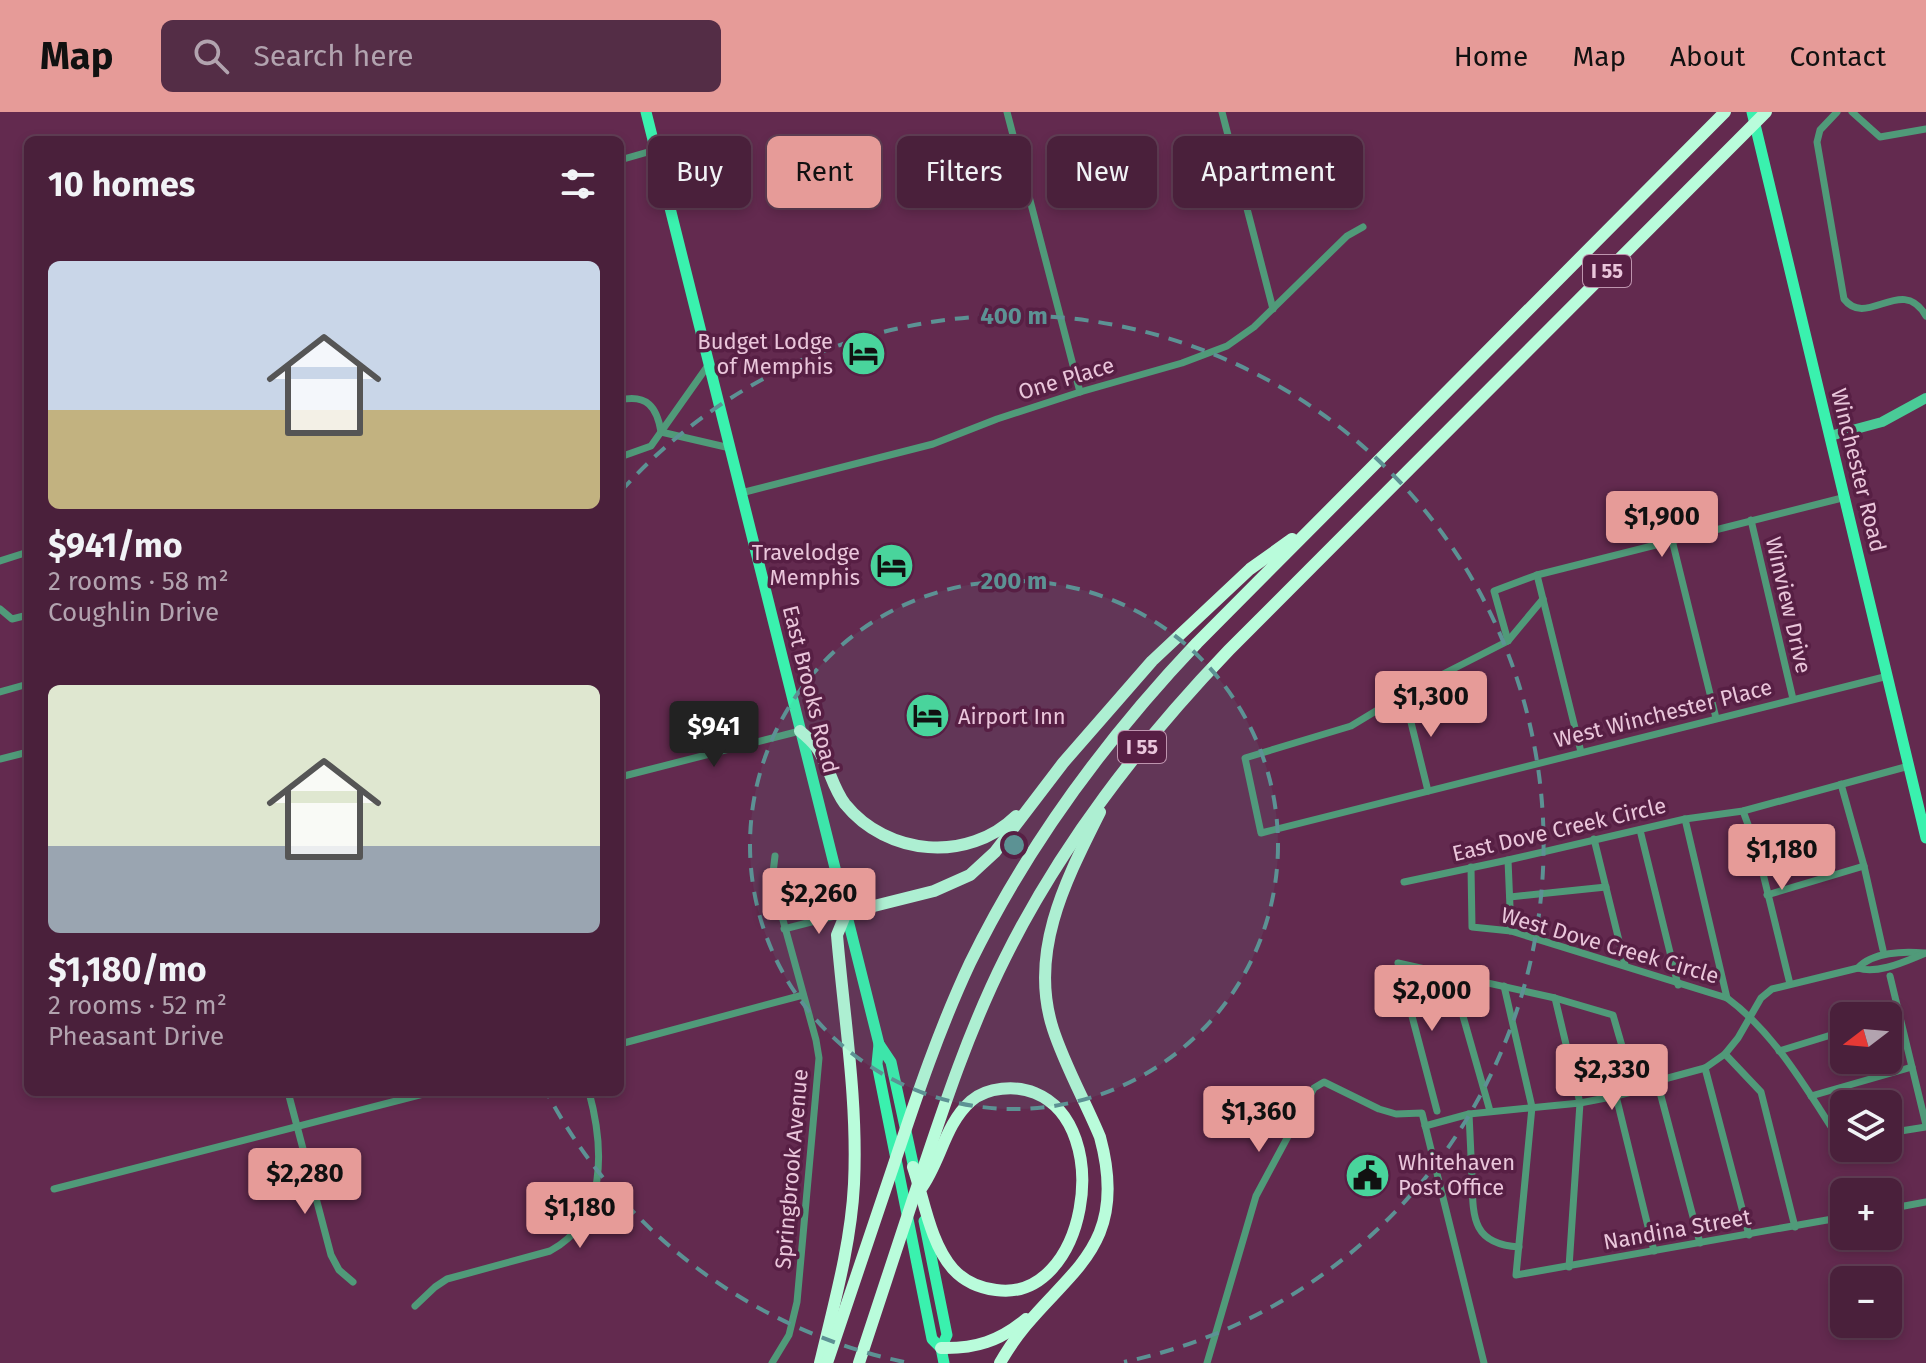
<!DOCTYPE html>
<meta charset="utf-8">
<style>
:root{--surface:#4a203b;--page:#542d46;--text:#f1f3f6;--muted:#b2a3af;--line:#613e55;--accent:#e69b98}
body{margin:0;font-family:"Fira Sans",sans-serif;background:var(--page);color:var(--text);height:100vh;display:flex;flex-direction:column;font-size:30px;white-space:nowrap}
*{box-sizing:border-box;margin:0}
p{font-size:26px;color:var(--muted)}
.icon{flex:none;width:44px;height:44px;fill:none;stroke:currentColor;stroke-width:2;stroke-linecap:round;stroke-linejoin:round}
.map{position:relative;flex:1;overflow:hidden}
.panel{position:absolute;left:24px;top:24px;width:600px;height:960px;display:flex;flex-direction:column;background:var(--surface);border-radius:12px;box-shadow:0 4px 12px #0003,0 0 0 2px var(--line)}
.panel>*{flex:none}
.banner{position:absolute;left:648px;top:24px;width:760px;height:72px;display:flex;gap:16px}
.needle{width:52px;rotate:254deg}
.controls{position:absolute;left:1830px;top:890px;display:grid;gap:16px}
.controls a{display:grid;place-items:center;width:72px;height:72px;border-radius:12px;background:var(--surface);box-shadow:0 4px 12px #0003,0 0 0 2px var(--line);font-size:40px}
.price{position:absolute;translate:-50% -68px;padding:0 18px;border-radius:8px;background:var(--accent);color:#111;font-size:26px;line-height:52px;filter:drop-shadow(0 2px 4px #0008)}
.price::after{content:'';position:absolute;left:50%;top:48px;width:24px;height:18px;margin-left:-12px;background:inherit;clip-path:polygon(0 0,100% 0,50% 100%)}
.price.on{background:#222;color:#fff}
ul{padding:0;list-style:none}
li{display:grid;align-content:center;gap:16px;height:424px;padding:0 24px}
li span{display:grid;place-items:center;height:248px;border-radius:12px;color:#555}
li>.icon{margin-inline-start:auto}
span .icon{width:144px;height:144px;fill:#fffc;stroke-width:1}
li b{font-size:34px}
h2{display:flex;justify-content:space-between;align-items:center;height:96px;padding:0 24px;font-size:34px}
.pill{padding:0 28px;border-radius:12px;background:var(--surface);box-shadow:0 4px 12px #0003,0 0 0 2px var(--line);font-size:28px;line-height:72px}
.pill.on{background:var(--accent);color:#111}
header{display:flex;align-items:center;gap:48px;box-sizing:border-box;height:112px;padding:0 40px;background:var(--accent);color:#111}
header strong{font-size:38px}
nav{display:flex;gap:44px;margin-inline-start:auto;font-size:28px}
.search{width:560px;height:72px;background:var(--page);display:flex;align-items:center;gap:20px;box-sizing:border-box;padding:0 28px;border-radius:12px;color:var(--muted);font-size:30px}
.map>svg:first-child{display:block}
</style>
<header>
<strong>Map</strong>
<div class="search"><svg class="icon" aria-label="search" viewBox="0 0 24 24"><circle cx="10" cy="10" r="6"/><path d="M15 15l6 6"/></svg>Search here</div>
<nav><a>Home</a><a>Map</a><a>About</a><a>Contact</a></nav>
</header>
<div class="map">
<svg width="1926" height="1251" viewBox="0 0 1926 1251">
<rect width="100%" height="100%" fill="#632a4f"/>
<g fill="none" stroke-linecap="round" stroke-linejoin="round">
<g stroke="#509a79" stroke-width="7">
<polyline points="1007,0 1080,280"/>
<polyline points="1222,0 1273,197"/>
<path d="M1837 0 1820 18 1817 30 1844 187C1867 217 1902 162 1926 204"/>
<polyline points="1852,0 1880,25 1926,17"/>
<polyline points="620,48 655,38"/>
<path d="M620 288C647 282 657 295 661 320"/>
<polyline points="661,320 730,336"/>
<polyline points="620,345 651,334 709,252"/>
<polyline points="741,381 933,332 997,307 1080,280 1182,251 1227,234 1254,215 1347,124 1363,115"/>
<polyline points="1751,408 1793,587"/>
<polyline points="1672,428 1716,606"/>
<polyline points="0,449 28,440"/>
<polyline points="1537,463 1581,640"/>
<polyline points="1543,487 1508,529 1404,582 1351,614 1245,646 1261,721 1888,564"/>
<polyline points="0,497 12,507 28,503"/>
<polyline points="1508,529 1494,479 1537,463 1846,385"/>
<polyline points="0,580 28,572"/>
<polyline points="1404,582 1428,679"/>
<polyline points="0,647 28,640"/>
<polyline points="620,665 800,619"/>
<polyline points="1841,672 1864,754 1883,838"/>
<polyline points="1743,699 1757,737 1790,872"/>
<polyline points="1685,707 1727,886"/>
<polyline points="1640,718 1678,873"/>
<polyline points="1594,727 1625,853"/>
<polyline points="1508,748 1511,819"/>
<path d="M1471 755 1472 815 1511 819 1727 886C1776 922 1808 980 1841 1030L1844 1029"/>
<polyline points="1404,770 1508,748 1685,707 1743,699 1909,654"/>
<polyline points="1767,783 1864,754"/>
<polyline points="1510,785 1606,775"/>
<polyline points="784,817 846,801"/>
<path d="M1858 856C1872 840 1904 839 1924 841"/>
<polyline points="1451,862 1490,999"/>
<polyline points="1890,864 1926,1013"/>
<polyline points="1504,874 1532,995 1516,1163 1844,1105"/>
<polyline points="1555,886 1580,991 1569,1155"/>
<polyline points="620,932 803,883"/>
<polyline points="1779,939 1844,919"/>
<polyline points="1725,942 1761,980 1795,1115"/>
<polyline points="1705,956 1749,1123"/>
<polyline points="1657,969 1700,1131"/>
<polyline points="288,980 331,1143 339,1158 353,1170"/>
<polyline points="1616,984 1654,1139"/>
<polyline points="1811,984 1912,955"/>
<polyline points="1437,999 1398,851 1555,886 1613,903 1635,979"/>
<path d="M1469 1002C1470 1023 1471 1044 1472 1065 1473 1104 1471 1132 1519 1135"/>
<path d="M1425 1014 1469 1002 1580 991 1616 984 1635 979 1657 969 1705 956 1725 942 1738 926 1761 886 1772 877 1858 856C1878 863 1908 848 1926 841"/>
<polyline points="1888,1021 1926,1015"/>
<polyline points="54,1077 431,980"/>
<polyline points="1836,1079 1842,1106"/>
<polyline points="1888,1097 1926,1090"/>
<path d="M415 1194 435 1175 447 1167 550 1139C608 1108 604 1035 589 980"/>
<polyline points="772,1251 789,1223 797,1190 819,946 816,928 775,779 773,761 775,744"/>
<polyline points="1207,1251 1256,1084 1314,976 1324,970 1379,997 1396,1002 1422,1001 1484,1251"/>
</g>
<polyline stroke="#4acb97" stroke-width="10" points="1830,324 1882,310 1926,286"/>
<g stroke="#3af1ae" stroke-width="11">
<polyline points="646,0 879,932 891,950 915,1061"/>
<polyline points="1752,0 1926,726"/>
<polyline points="879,932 877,952 932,1227 941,1236 944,1251"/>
<polyline points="924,1109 947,1223 941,1236"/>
</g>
<g stroke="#b9fcdb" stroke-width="12">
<path d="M800 619C806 624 813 630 817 636 829 653 832 675 845 692 887 744 968 751 1016 704"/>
<path d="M913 1055C924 1087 930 1131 953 1157 964 1169 979 1176 996 1178 1086 1191 1116 1014 1035 981 1016 973 987 975 971 989 944 1013 941 1050 920 1078"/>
<path d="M941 1236C975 1237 1000 1229 1026 1207"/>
<path d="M820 1251C834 1192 851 1132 854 1072 858 989 844 905 837 823L846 801 934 779 970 763 995 740 1063 651 1152 549 1250 457 1292 427"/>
<path d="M827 1251C849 1186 871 1121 893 1055 916 986 939 917 970 851 1028 732 1106 627 1197 531L1725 0"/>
<path d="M859 1251C877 1195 896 1140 914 1084 941 1003 967 922 1005 846 1062 731 1140 631 1229 538L1766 0"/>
<path d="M1000 1251C1049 1163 1134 1150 1100 1025 1085 989 1065 954 1053 917 1028 840 1066 768 1100 700"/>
</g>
</g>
<circle cx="1014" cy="733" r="264" fill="#5c9294" fill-opacity=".12"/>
<g fill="none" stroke="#5c9294" stroke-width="4" stroke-dasharray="14 10">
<circle cx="1014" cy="733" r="264"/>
<path d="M904 1250A529 529 0 0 1 547 981M621 379A529 529 0 1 1 1124 1250"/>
</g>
<defs>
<symbol id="hotel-disc" viewBox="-11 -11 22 22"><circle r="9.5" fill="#49d49c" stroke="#571f44"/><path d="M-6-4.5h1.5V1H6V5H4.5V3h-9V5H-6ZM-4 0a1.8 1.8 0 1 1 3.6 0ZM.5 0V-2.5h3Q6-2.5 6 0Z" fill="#111"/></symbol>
<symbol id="civic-disc" viewBox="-11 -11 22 22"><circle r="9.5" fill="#49d49c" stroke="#571f44"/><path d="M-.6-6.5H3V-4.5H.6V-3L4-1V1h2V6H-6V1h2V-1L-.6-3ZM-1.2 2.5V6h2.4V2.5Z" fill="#111"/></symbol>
</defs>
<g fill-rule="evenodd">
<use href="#hotel-disc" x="838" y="216" width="51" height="51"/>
<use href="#hotel-disc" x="866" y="428" width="51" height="51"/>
<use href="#hotel-disc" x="902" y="578" width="51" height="51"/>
<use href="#civic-disc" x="1342" y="1038" width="51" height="51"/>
</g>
<g text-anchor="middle" stroke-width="7" stroke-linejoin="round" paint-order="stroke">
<g fill="#571f44" stroke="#be94ae" stroke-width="2">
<rect x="1583" y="143" width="48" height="32" rx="6"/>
<rect x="1118" y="619" width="48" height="32" rx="6"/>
</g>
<g font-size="20" font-weight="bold" fill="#eac6db">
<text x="1607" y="166">I 55</text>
<text x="1142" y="642">I 55</text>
</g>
<g font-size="22" fill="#eac6db" stroke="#571f44" text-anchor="end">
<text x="833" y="237">Budget Lodge<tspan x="833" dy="25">of Memphis</tspan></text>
<text x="860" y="448">Travelodge<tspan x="860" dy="25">Memphis</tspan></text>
<text x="958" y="612" text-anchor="start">Airport Inn</text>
<text x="1398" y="1058" text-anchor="start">Whitehaven<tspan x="1398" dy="25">Post Office</tspan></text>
</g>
<g font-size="22" fill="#eac6db" stroke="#571f44">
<text transform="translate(1066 266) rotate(-17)" y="8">One Place</text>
<text transform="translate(1859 358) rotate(76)" y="8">Winchester Road</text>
<text transform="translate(1789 493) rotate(77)" y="8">Winview Drive</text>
<text transform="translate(811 577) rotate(76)" y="8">East Brooks Road</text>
<text transform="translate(1663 601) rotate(-14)" y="8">West Winchester Place</text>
<text transform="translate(1559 717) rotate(-13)" y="8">East Dove Creek Circle</text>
<text transform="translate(1610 833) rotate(16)" y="8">West Dove Creek Circle</text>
<text transform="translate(791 1057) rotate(-85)" y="8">Springbrook Avenue</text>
<text transform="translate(1677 1117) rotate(-10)" y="8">Nandina Street</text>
</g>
</g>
<circle cx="1014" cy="733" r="12" fill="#5c9294" stroke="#571f44" stroke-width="4"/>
<g font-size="24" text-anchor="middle" font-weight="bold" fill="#5c9294" stroke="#571f44" stroke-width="7" stroke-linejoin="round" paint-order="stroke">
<text x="1014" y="212">400 m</text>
<text x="1014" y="477">200 m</text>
</g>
</svg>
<div class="controls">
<a><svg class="needle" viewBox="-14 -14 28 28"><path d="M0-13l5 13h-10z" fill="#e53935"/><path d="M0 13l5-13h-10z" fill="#b2a3af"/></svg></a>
<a><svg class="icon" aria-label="layers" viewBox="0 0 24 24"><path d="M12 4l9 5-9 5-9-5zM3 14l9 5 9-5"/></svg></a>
<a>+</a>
<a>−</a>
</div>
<b class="price" style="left:1662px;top:447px">$1,900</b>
<b class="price" style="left:1431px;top:627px">$1,300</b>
<b class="price on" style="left:714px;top:657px">$941</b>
<b class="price" style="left:1782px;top:780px">$1,180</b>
<b class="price" style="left:819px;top:824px">$2,260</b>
<b class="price" style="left:1432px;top:921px">$2,000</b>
<b class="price" style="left:1612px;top:1000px">$2,330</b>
<b class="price" style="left:1259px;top:1042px">$1,360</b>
<b class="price" style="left:305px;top:1104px">$2,280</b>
<b class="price" style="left:580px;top:1138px">$1,180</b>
<div class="banner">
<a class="pill">Buy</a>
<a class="pill on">Rent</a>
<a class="pill">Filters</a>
<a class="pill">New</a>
<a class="pill">Apartment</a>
</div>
<section class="panel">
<h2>10 homes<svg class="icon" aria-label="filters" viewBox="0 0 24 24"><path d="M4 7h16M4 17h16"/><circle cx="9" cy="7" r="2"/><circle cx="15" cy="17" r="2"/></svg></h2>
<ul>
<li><span style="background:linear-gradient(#c9d6e8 60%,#c2b280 0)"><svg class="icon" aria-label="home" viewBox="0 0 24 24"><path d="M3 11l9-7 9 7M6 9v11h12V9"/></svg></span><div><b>$941/mo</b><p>2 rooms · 58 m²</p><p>Coughlin Drive</p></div></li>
<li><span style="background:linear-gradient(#dfe7d0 65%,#9aa5b1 0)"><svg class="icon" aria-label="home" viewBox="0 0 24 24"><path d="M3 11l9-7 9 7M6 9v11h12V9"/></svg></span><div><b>$1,180/mo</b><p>2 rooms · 52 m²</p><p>Pheasant Drive</p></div></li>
</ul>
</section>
</div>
